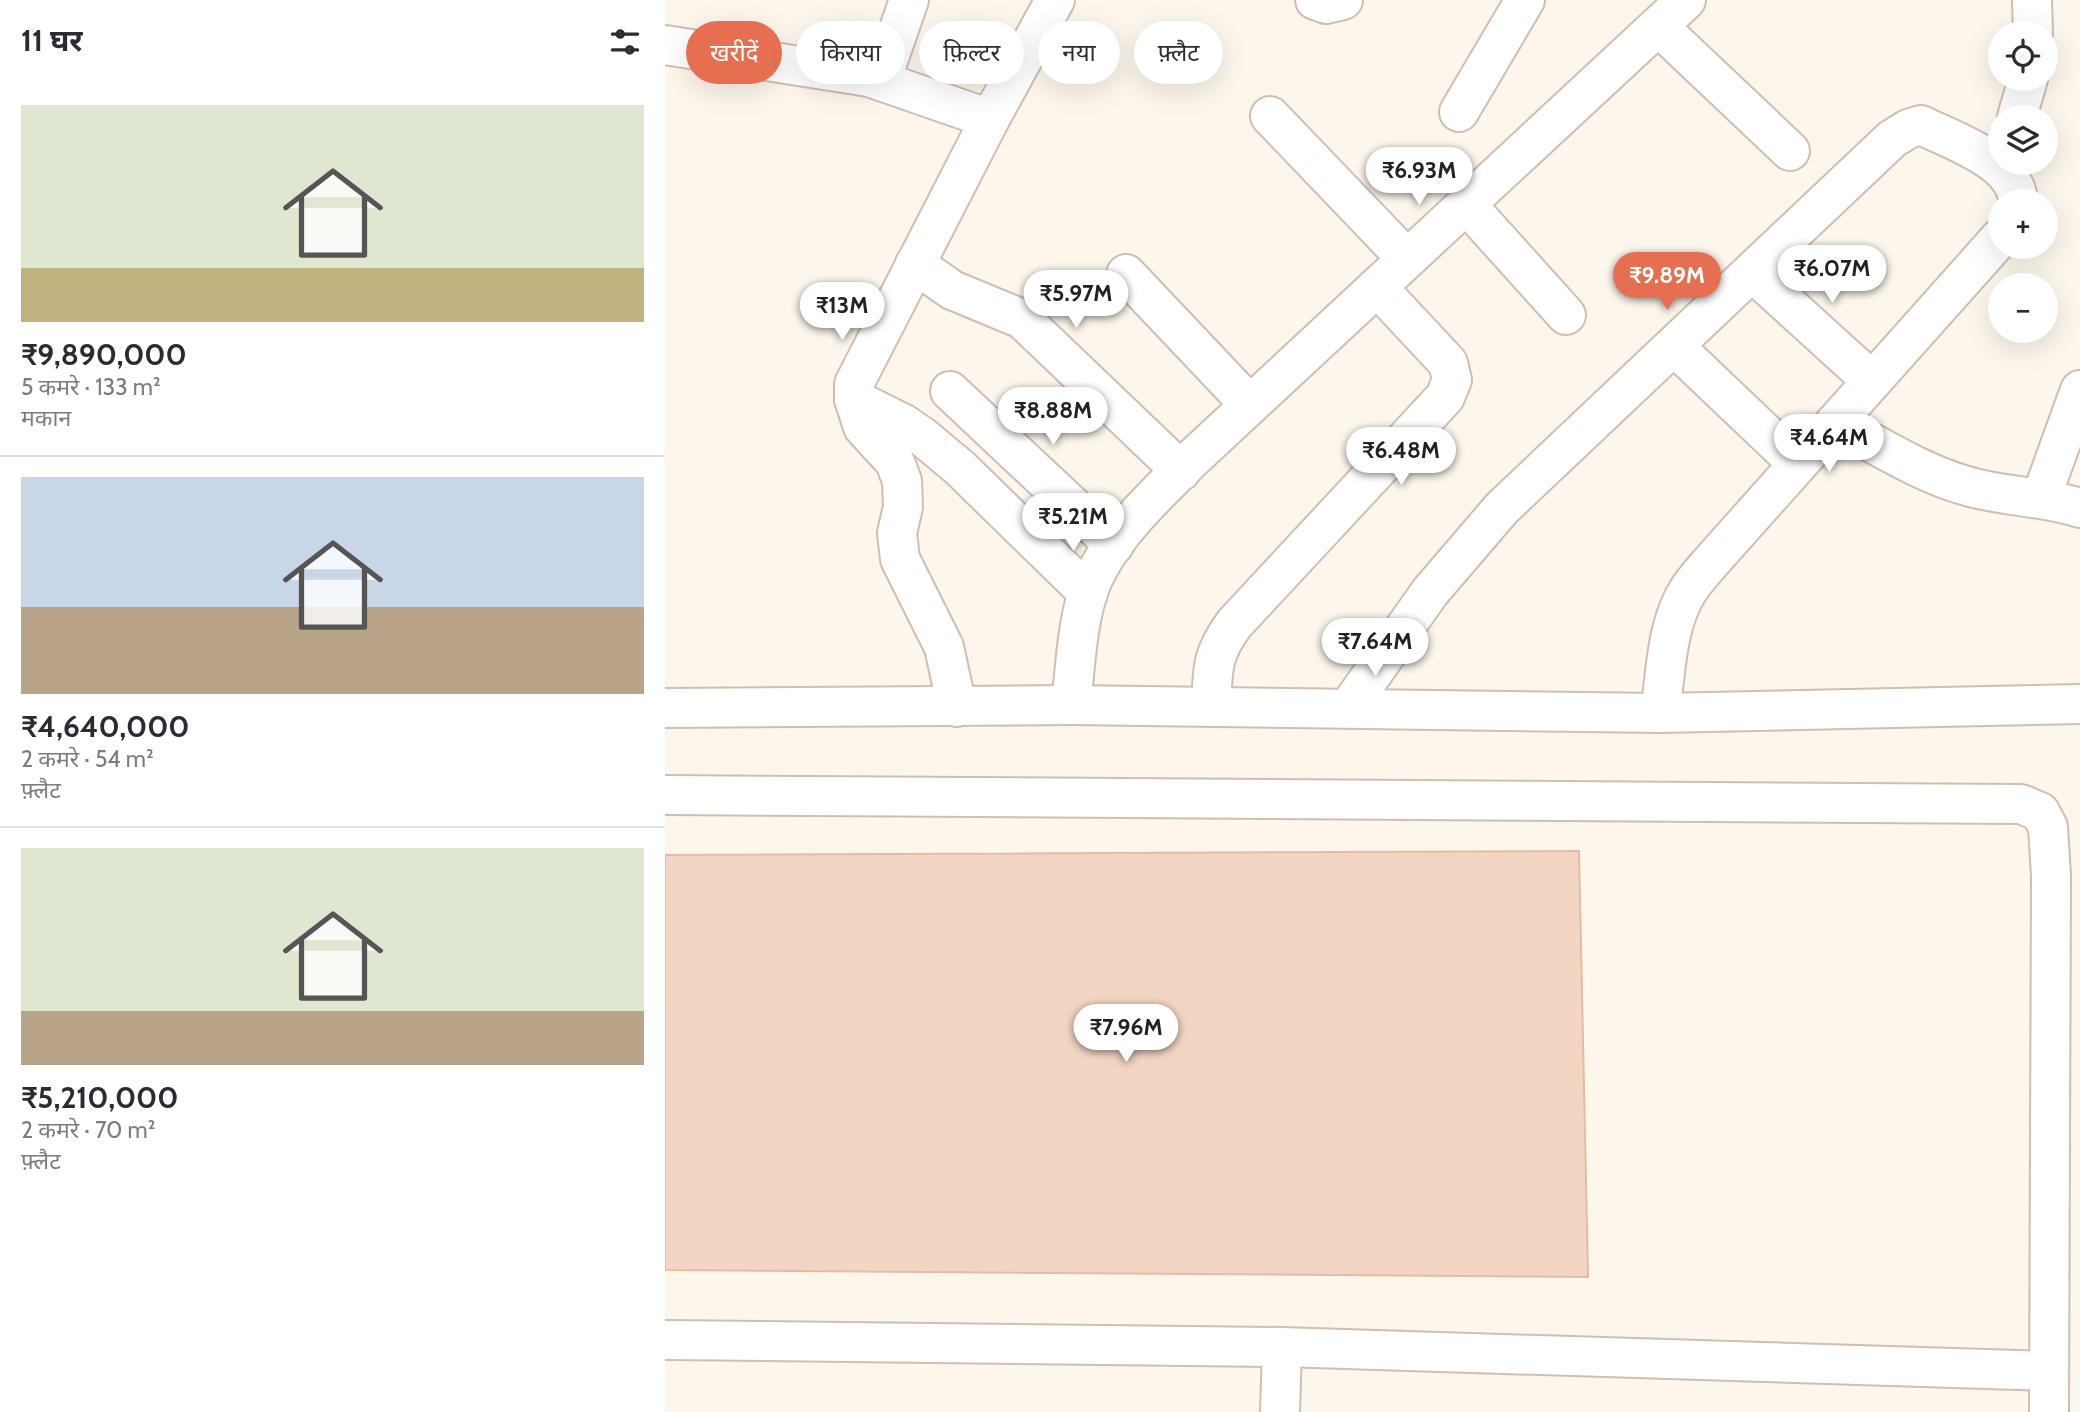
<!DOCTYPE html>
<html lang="hi">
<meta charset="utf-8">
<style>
:root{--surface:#fff;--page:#f2f2f3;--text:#2b2b33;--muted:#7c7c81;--line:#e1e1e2;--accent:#e76f51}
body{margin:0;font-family:Cabin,"Noto Sans Devanagari",sans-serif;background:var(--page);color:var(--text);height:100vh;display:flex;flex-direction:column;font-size:26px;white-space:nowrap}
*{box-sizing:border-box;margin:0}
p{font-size:23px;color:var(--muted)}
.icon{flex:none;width:38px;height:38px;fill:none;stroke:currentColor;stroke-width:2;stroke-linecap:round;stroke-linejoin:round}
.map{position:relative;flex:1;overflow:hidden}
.details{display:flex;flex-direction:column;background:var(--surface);width:665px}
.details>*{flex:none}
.guide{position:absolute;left:21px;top:21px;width:665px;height:63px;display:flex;gap:14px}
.tools{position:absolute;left:1323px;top:21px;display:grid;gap:14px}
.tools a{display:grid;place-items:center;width:70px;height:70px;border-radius:50%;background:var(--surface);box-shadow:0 7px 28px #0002;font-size:35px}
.price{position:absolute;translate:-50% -60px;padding:0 16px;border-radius:24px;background:#fff;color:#222;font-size:23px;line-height:46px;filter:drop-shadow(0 2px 4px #0008)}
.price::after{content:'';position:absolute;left:50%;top:42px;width:21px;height:16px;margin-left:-10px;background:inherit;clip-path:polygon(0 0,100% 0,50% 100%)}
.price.current{background:var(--accent);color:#fff}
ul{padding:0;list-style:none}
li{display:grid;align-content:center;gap:14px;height:371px;padding:0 21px}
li+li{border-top:2px solid var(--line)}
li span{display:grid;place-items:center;height:217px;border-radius:0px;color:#555}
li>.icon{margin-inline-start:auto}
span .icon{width:126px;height:126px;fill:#fffc;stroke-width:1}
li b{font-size:30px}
h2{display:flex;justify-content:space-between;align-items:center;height:84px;padding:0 21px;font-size:30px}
.pill{padding:0 24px;border-radius:32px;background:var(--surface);box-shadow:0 7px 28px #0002;font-size:24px;line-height:63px}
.pill.current{background:var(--accent);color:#fff}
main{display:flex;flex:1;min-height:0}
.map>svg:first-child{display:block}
</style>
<main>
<section class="details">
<h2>11 घर<svg class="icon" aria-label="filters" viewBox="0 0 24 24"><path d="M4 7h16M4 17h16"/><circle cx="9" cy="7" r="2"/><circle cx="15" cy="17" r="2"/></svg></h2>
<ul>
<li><span style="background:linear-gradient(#dfe7d0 75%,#c2b280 0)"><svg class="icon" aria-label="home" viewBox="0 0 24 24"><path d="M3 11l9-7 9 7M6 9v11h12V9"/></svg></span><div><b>₹9,890,000</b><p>5 कमरे · 133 m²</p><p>मकान</p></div></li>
<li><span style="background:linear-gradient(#c9d6e8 60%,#b9a48a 0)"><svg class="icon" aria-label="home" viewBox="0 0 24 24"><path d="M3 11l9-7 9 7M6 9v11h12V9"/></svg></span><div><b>₹4,640,000</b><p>2 कमरे · 54 m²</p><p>फ़्लैट</p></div></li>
<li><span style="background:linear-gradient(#dfe7d0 75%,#b9a48a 0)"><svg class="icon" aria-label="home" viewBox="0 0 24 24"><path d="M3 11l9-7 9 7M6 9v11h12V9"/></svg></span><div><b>₹5,210,000</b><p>2 कमरे · 70 m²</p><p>फ़्लैट</p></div></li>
</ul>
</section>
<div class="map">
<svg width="1415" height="1412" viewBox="0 0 1415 1412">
<rect width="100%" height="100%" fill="#fdf6ec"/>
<polygon fill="#f3d5c3" stroke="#e6bba3" stroke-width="2" points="914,851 923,1277 0,1270 0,855"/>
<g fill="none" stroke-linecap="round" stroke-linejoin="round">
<defs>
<g id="minor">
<polyline points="650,0 661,4 678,0"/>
<polyline points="1367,0 1368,33"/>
<polyline points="993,26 1125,151"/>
<polyline points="0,45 204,77 325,119"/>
<polyline points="216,81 244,0"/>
<polyline points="794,112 860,0"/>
<polyline points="605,116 742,259"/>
<polyline points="1352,117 1363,79"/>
<polyline points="801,204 901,315"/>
<polyline points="250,264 287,290 357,319 516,471"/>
<polyline points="1087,272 1207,381"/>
<polyline points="461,274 585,405"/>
<polyline points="1009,346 1133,464"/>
<polyline points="285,391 449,545"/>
<polyline points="189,399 239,424 258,437 295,468 423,593"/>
<path d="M1170 423C1213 445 1255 473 1302 486 1339 497 1378 496 1415 508"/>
<polyline points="1376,498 1415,390"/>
<path d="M406 705C411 663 412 606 433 569 456 526 494 492 528 458L1021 0"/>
<polyline points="292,707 279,647 235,559 232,533 238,507 237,481 230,462 198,427 189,399 189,384 325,119 390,0"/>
<path d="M546 707C548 668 546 656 569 624L780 397 787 380 783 363 712 287"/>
<path d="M684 707 765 592 837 508 1227 139 1243 129 1256 125C1286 140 1351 161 1353 201"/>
<polyline points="0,708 406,705 995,713 1415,704"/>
<path d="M995 713C1001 673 1001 624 1024 589 1030 580 1038 571 1045 563L1335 238"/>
<polyline points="0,795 1356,804 1375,812 1383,827 1386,876 1384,1412"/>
<polyline points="0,1340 617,1347 1384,1371"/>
<polyline points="615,1412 617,1347"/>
</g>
</defs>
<use href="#minor" stroke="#d1beb0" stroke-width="42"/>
<use href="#minor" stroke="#fff" stroke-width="38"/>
</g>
</svg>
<div class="tools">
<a><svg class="icon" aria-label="locate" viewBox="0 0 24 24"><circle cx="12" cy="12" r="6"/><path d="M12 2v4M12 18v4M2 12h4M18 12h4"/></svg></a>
<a><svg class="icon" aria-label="layers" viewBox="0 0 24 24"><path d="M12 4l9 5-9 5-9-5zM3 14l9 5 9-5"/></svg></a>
<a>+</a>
<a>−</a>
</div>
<b class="price" style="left:754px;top:207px">₹6.93M</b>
<b class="price" style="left:1167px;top:305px">₹6.07M</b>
<b class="price current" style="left:1002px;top:312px">₹9.89M</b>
<b class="price" style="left:411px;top:330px">₹5.97M</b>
<b class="price" style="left:177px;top:342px">₹13M</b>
<b class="price" style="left:388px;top:447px">₹8.88M</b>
<b class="price" style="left:1164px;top:474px">₹4.64M</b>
<b class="price" style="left:736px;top:487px">₹6.48M</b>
<b class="price" style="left:408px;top:553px">₹5.21M</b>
<b class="price" style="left:710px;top:678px">₹7.64M</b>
<b class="price" style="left:461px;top:1064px">₹7.96M</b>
<div class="guide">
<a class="pill current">खरीदें</a>
<a class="pill">किराया</a>
<a class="pill">फ़िल्टर</a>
<a class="pill">नया</a>
<a class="pill">फ़्लैट</a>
</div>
</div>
</main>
